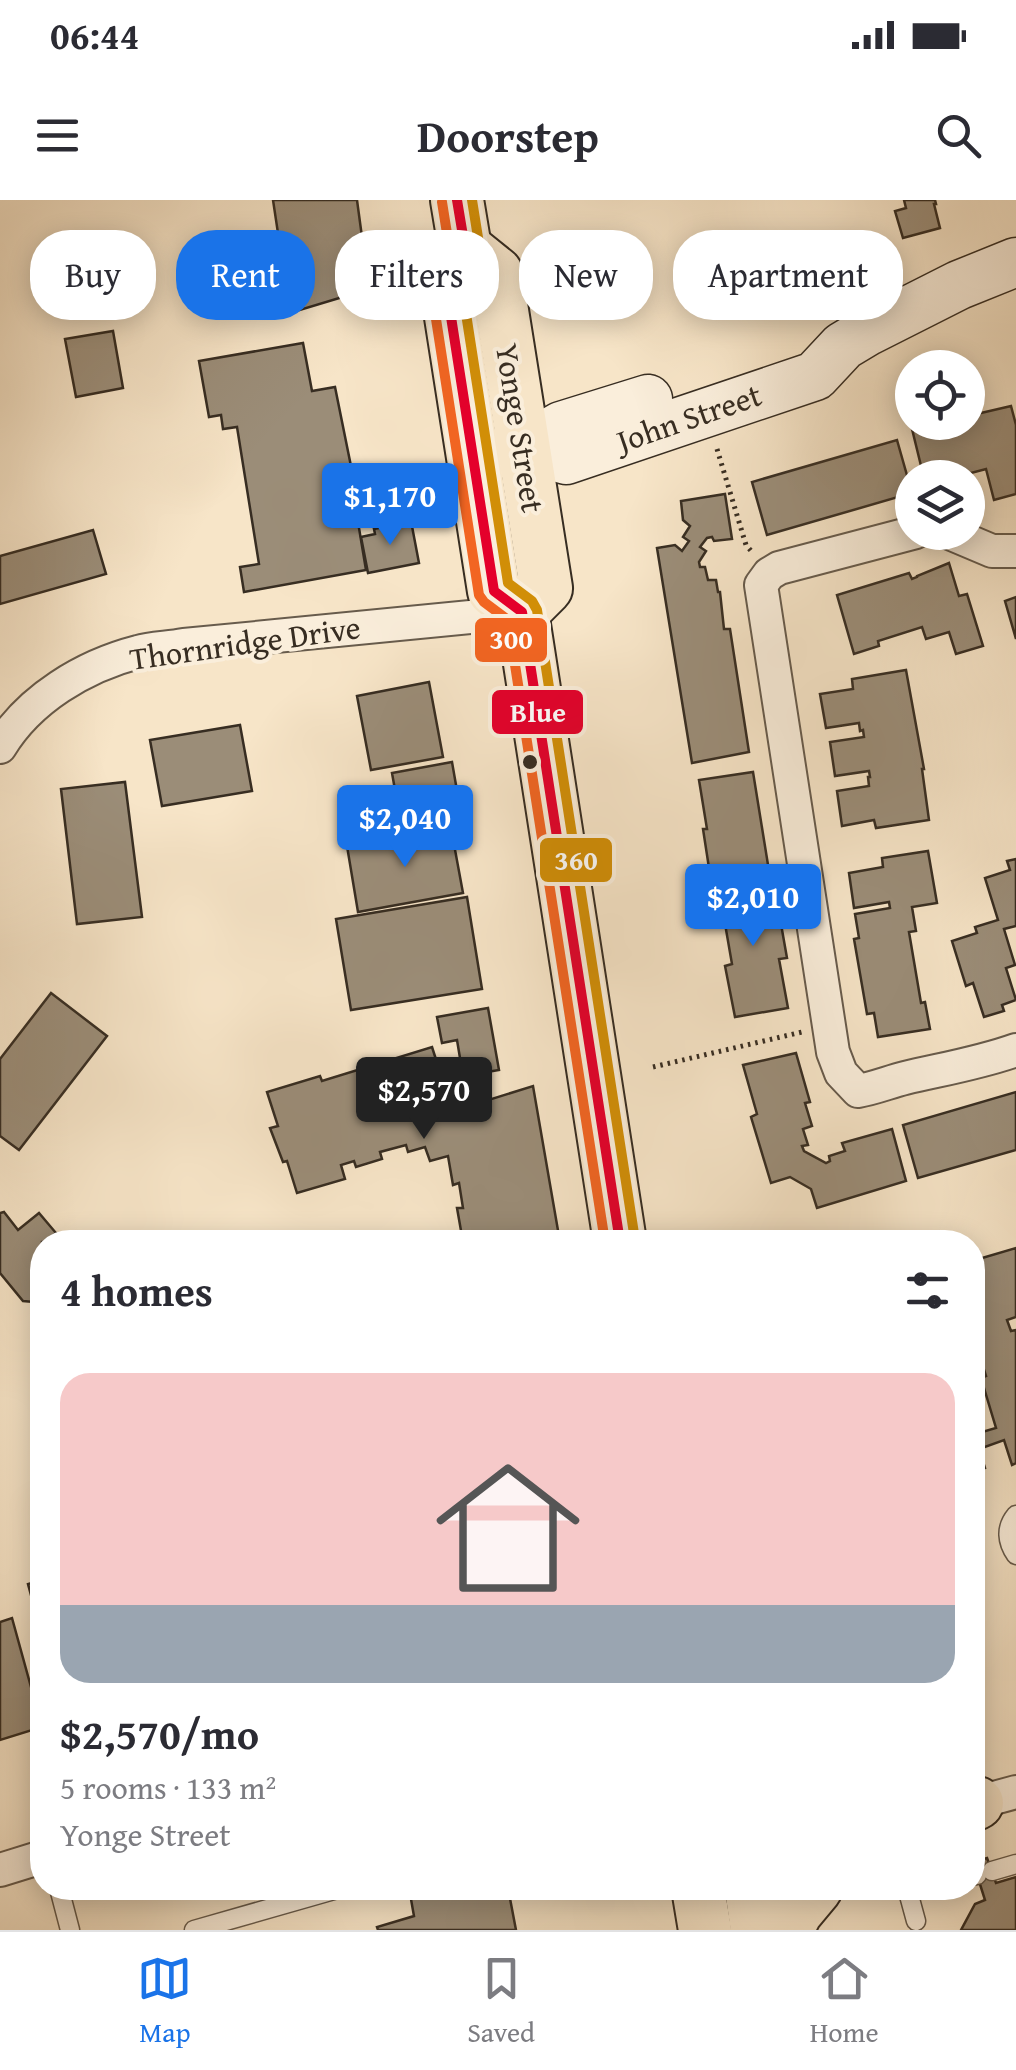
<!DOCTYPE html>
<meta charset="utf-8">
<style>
:root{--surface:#fff;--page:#f2f2f3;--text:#2b2b33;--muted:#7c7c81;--line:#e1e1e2;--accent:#1a73e8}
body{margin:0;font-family:"Gentium Book Plus",serif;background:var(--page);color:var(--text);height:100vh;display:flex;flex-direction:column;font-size:38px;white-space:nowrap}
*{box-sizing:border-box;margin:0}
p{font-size:32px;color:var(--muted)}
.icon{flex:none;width:55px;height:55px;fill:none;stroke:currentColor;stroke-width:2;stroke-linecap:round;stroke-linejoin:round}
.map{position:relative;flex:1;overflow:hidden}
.side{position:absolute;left:30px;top:1030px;width:955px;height:670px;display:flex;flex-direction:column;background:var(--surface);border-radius:40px;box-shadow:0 5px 25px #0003}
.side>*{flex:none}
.hud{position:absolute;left:30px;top:30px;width:958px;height:90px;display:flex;gap:20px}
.buttons{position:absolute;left:895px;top:150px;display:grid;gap:20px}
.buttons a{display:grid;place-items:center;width:90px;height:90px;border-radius:50%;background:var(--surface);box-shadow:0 5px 25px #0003;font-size:50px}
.price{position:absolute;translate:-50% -85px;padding:0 22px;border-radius:10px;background:var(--accent);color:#fff;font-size:32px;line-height:65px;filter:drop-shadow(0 2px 5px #0008)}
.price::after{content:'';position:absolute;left:50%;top:60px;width:30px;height:22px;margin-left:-15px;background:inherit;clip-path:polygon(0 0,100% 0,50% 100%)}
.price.on{background:#222;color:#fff}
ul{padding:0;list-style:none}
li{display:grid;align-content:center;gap:20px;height:530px;padding:0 30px}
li+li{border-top:2px solid var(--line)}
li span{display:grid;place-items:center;height:310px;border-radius:30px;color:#555}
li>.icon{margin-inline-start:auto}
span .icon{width:180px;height:180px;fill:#fffc;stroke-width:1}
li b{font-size:42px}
h2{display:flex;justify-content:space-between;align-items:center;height:120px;padding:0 30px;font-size:42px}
.pill{padding:0 35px;border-radius:40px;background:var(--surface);box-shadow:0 5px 25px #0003;font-size:35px;line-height:90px}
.pill.on{background:var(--accent);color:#fff}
.status{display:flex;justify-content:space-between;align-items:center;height:70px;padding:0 50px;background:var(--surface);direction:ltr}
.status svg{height:28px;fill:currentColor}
header{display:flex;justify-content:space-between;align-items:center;height:130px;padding:0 30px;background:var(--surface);font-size:45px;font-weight:800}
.menu{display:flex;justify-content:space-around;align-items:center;height:140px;border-top:2px solid var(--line);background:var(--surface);font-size:28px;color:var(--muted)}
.menu a{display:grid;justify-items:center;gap:5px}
.menu .on{color:var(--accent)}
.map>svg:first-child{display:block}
</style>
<div class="status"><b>06:44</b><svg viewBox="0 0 49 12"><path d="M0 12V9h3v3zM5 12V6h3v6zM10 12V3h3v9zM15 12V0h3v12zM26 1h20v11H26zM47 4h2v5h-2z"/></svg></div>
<header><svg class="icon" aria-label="menu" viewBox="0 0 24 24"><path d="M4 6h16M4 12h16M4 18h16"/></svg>Doorstep<svg class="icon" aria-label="search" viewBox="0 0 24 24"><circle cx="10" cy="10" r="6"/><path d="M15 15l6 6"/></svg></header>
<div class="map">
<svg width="1016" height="1730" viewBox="0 0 1016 1730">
<rect width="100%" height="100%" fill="#f7e5c8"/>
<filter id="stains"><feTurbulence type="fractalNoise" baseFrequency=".002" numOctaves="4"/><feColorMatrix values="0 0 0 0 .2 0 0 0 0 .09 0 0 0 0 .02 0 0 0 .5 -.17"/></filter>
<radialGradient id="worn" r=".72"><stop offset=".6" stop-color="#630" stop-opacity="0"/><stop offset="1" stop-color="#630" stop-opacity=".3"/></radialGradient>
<g fill="#9b8d78" stroke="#372d22" stroke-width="2.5">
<polygon points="273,0 357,0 369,89 290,113"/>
<polygon points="904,0 935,0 936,4 934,4 940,28 903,38 895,11 906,8"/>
<polygon points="113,131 123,188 76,197 65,139"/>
<polygon points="303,143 312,191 335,187 356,291 353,292 366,370 244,392 240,367 259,364 237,227 223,229 221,215 209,217 199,161"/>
<polygon points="1011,206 1016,225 1016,294 994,300 986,269 952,278 924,278 912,229 940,222 968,222 968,216"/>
<polygon points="897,240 912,293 767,335 752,282"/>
<polygon points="725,294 732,339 714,341 712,337 707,338 700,347 706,351 699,362 700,367 705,367 708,380 716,380 718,392 720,392 724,429 730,429 749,552 692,563 657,348 675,345 682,351 689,341 683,337 690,326 683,320 681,301"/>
<polygon points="411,321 419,363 368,373 361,337 375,334 374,329"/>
<polygon points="93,330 106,374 0,404 0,356"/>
<polygon points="949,363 959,396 967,394 983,446 956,454 949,432 926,439 922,427 878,441 879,446 854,454 837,395 909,373 912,379 917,377 917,376"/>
<polygon points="1016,397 1016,439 1005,401"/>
<polygon points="906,470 924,569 922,569 929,620 876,628 874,620 842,626 837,591 869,586 868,577 870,577 869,571 835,576 830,542 864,537 863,530 860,531 859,523 826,528 820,494 853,489 852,479"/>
<polygon points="429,482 443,557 371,570 357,496"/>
<polygon points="240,525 252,591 162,606 150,540"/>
<polygon points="452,562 463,625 403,635 392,573"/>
<polygon points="753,572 769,671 711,681 703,629 707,629 699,580"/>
<polygon points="125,582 142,717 77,724 61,589"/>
<polygon points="451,628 463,693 358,712 347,646"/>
<polygon points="928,651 937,703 912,707 916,731 909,732 921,803 925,802 930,829 878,837 874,813 867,814 854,739 859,738 855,714 890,708 889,702 854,708 849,673 883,667 882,658"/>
<polygon points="1016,659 1016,726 1004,729 1015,765 1006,768 1016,800 1002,805 1004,811 984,817 973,783 966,786 952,741 977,733 975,727 998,720 985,678 1010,670 1007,661"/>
<polygon points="769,682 773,708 778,707 787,758 779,759 788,808 735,817 725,766 732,764 724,718 718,719 713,692"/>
<polygon points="467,697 482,789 351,810 336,719"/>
<polygon points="51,793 107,836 19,950 0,936 0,859"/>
<polygon points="488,808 499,870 463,876 457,840 442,843 437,817"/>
<polygon points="432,847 449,900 463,908 533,886 560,1042 463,1042 457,1008 463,1008 459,983 453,985 448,956 430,961 425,947 408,952 406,945 380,952 382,959 356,967 354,961 341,965 345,979 297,993 287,961 283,962 270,928 278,926 267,892 320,876 322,881"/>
<polygon points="796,853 810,902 805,903 812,926 803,929 808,945 802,946 804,951 826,963 830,961 829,956 845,951 842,943 892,929 906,981 817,1008 811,989 790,977 771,983 751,917 757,914 743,865"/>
<polygon points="1016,892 1016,950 918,978 903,925"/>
<polygon points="4,1012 18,1030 39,1013 56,1033 48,1040 51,1042 42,1042 42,1095 34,1102 23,1101 0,1073 0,1013"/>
<polygon points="1016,1048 1016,1117 1007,1120 1011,1131 1016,1130 1016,1263 1012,1265 1004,1240 979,1249 985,1268 972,1273 972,1235 996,1228 981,1178 986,1176 972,1131 972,1061"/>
<polygon points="42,1380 42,1436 28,1384"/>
<polygon points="12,1418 42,1527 0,1540 0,1422"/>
<polygon points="987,1658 996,1683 1016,1677 1016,1730 961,1730 975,1704 985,1700 973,1662"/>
<polygon points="409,1688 508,1688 516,1730 378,1730 377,1727 414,1716"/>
</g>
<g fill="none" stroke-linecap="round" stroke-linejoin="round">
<defs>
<g id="service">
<path d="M1016 1315C1005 1328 1007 1342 1016 1355"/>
<polyline points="992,1671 1016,1664"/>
<polyline points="972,1676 977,1675"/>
<polyline points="59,1688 70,1730"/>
<polyline points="907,1688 916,1721"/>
<polyline points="908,1692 928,1688"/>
<polyline points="194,1730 341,1688"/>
</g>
<g id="minor">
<path d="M916 332 779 368 769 374 761 385 833 852 841 873 858 891C875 888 889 882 905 878 943 869 980 863 1016 850"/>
<polyline points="947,332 992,351 1016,351"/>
<path d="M0 547C29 499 84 466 138 452 152 448 169 448 184 445L522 412"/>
<polyline points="972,1604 1016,1592"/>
<polyline points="0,1670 42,1657"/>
</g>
<g id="secondary">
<polyline points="523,248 566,260 815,176 843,146 868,131 959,85 1016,62"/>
<polyline points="505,252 523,248 561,226 648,199"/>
</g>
<g id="primary">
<polyline points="457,0 465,48 446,85 494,391 522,412 620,1042"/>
<polyline points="465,48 496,73 546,388 522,412"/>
<polyline points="972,1605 977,1603"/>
<polyline points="698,1688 705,1730"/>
<polyline points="751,1688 757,1730"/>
<polyline points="787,1730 796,1712 816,1688"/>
</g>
</defs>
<use href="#service" stroke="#675b4c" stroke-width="21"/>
<use href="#minor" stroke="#675b4c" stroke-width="36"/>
<use href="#secondary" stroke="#372d22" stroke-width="51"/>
<use href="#primary" stroke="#372d22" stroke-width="56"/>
<g stroke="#372d22" stroke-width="5" stroke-dasharray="2.5 5" stroke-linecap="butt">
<polyline points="717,249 746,345 752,352"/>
<polyline points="653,867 802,832"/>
</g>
<use href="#service" stroke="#faeedb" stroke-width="18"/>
<use href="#minor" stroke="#faeedb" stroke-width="32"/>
<use href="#secondary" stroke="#faeedb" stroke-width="48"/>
<use href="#primary" stroke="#f7e5c8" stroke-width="52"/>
<defs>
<polyline id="bus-1" points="457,0 465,48 446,85 494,391 522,412 620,1042"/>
<polyline id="bus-2" points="442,2 449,46 432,80 431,87 479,395 484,402 508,420 605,1042"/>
<polyline id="bus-3" points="472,0 480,50 462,88 508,383 532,401 537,410 635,1040"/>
</defs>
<use href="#bus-1" stroke="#faeedb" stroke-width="18"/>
<use href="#bus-2" stroke="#faeedb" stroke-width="18"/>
<use href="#bus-3" stroke="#faeedb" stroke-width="18"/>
<use href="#bus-1" stroke="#e4002b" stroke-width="10"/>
<use href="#bus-2" stroke="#f26522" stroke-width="10"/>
<use href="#bus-3" stroke="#d18e07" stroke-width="10"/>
</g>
<circle fill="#372d22" stroke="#faeedb" stroke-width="4" cx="530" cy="562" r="9"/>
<g text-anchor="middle" stroke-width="8" stroke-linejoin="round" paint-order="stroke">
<g font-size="32" fill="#372d22" stroke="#faeedb">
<text transform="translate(689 218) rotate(-19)" y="11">John Street</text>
<text transform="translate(520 228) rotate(81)" y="11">Yonge Street</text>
<text transform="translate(245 443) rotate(-8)" y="11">Thornridge Drive</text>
</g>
</g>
<g stroke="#faeedb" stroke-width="4">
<rect x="473" y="416" width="76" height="48" rx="10" fill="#f26522"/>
<rect x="490" y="488" width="95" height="48" rx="10" fill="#e4002b"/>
<rect x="538" y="636" width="76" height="48" rx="10" fill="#d18e07"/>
</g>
<g font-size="28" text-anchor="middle" font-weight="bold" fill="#fff">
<text x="511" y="449">300</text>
<text x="538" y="522">Blue</text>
<text x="576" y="670">360</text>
</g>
<rect width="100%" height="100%" filter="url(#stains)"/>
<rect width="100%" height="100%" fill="url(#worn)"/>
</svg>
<div class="buttons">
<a><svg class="icon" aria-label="locate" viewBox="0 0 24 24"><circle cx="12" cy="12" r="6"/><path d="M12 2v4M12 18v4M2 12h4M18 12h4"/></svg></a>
<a><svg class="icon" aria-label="layers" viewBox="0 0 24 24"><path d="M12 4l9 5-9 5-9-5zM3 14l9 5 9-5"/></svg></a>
</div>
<b class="price" style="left:390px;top:348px">$1,170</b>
<b class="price" style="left:405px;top:670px">$2,040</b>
<b class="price" style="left:753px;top:749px">$2,010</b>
<b class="price on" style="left:424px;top:942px">$2,570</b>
<div class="hud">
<a class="pill">Buy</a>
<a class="pill on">Rent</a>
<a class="pill">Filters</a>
<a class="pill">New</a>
<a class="pill">Apartment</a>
</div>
<section class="side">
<h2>4 homes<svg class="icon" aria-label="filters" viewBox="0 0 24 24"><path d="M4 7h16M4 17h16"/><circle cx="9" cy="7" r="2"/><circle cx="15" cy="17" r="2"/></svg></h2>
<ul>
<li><span style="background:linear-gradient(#f6c9c9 75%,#9aa5b1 0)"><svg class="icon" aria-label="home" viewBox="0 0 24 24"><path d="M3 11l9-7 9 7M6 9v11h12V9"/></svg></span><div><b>$2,570/mo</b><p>5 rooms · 133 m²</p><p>Yonge Street</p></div></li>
</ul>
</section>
</div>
<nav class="menu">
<a class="on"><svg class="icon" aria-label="map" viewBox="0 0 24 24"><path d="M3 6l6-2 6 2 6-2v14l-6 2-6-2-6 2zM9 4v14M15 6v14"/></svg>Map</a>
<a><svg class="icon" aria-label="saved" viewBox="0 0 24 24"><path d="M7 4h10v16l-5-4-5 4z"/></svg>Saved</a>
<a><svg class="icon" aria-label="home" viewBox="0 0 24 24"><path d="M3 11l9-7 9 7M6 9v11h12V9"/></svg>Home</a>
</nav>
